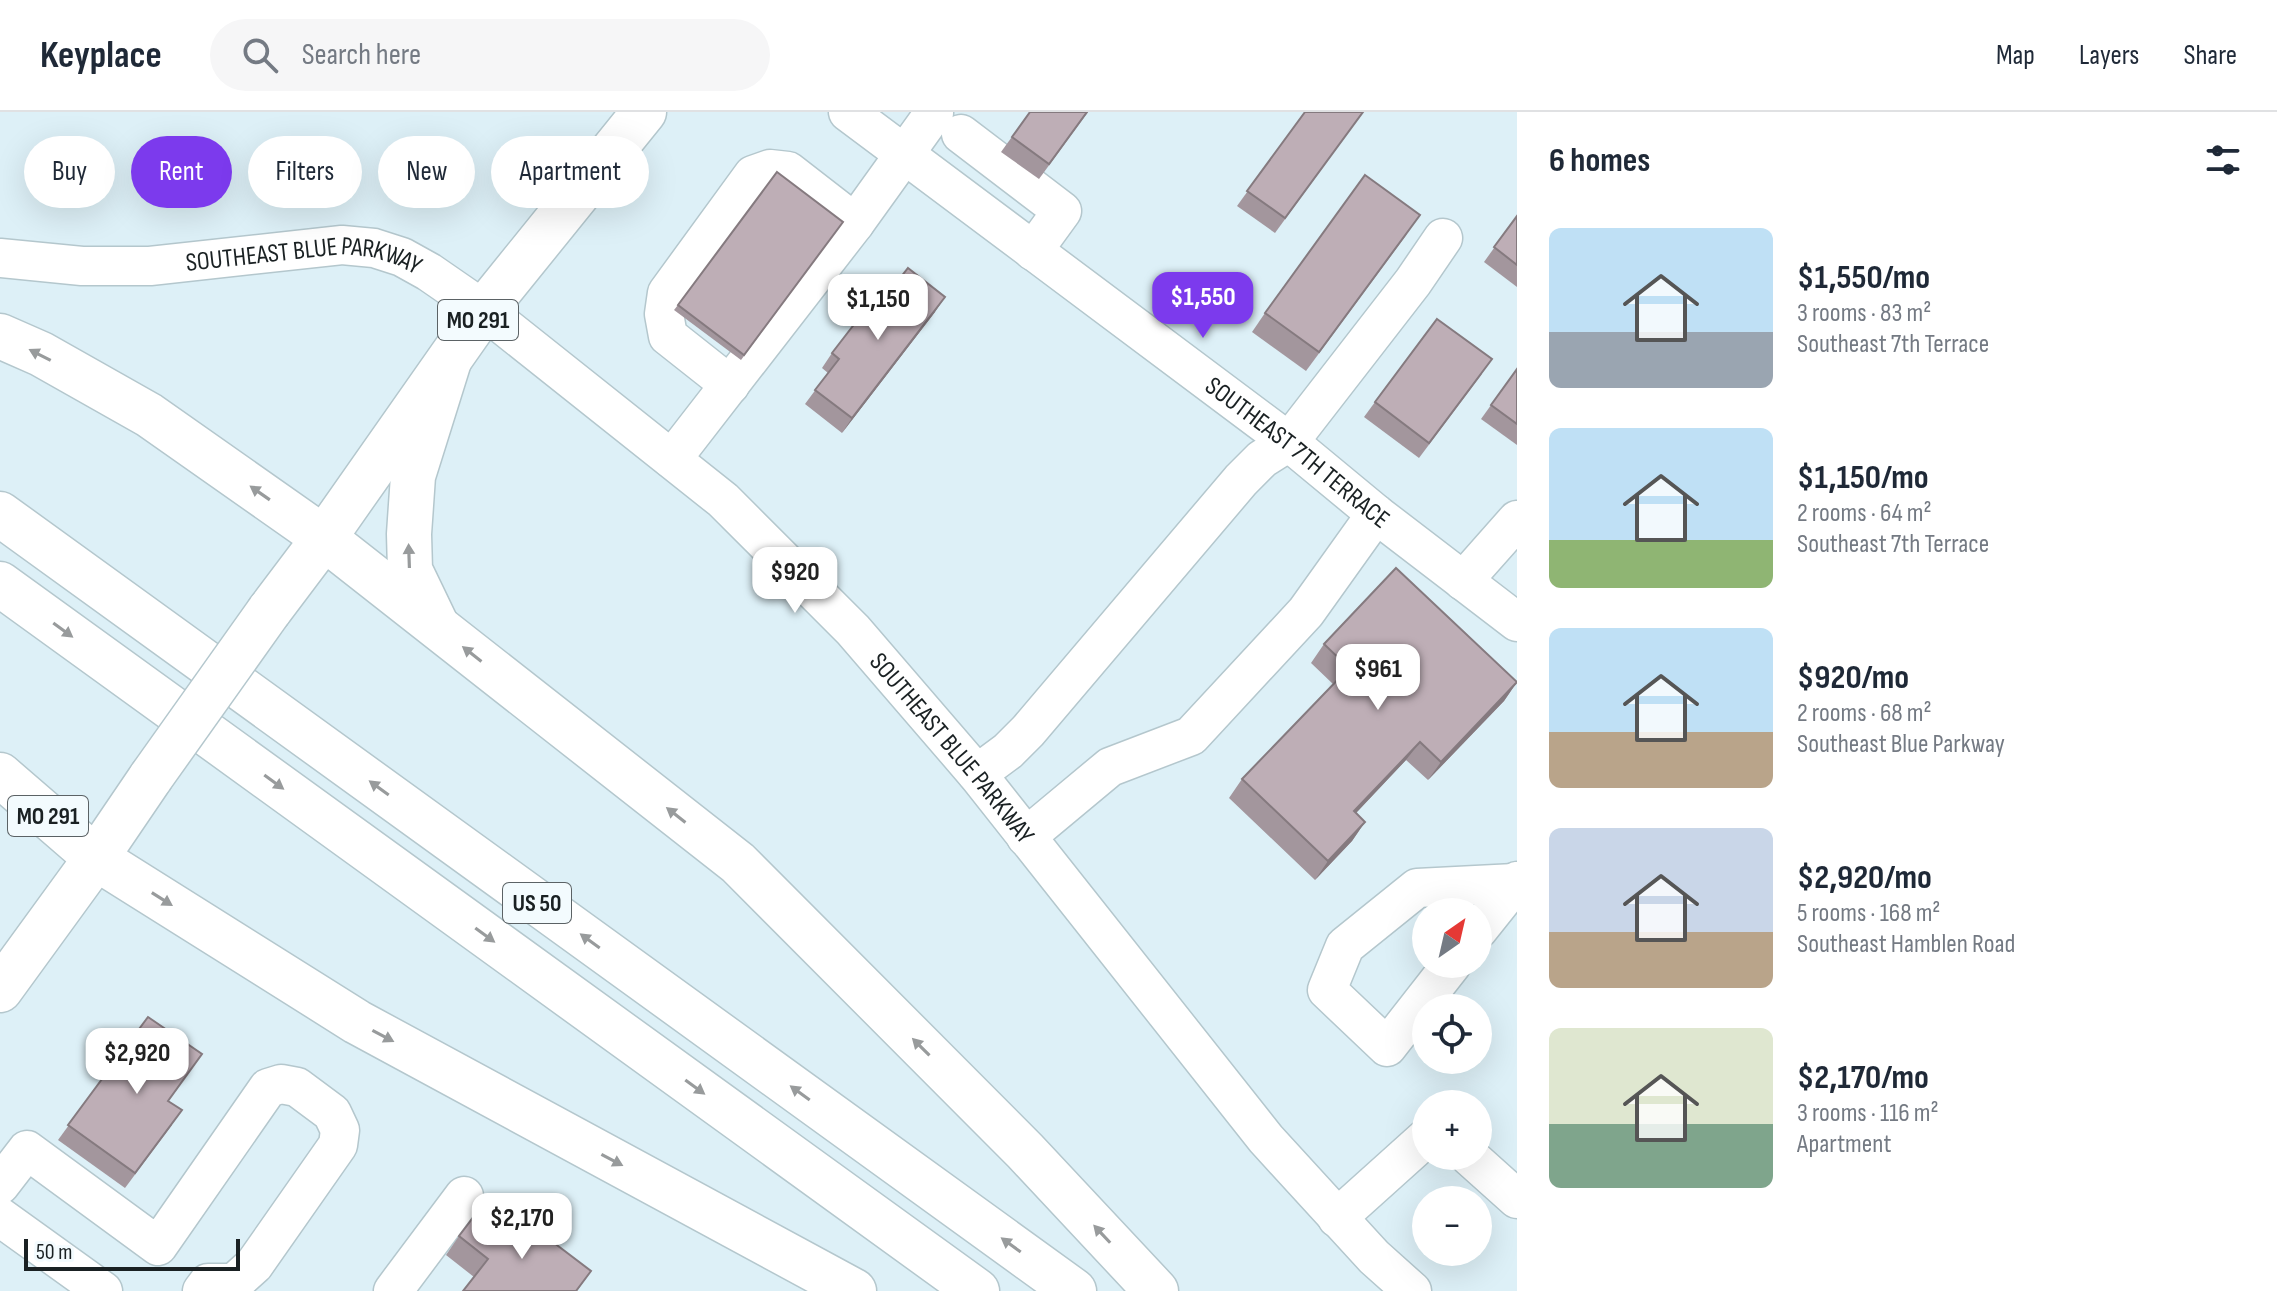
<!DOCTYPE html>
<meta charset="utf-8">
<style>
:root{--surface:#fff;--page:#f6f6f7;--text:#1f2937;--muted:#747a83;--line:#e0e1e3;--accent:#7c3aed}
body{margin:0;font-family:"Sofia Sans Condensed",sans-serif;background:var(--page);color:var(--text);height:100vh;display:flex;flex-direction:column;font-size:30px;white-space:nowrap}
*{box-sizing:border-box;margin:0}
p{font-size:26px;color:var(--muted)}
.icon{flex:none;width:44px;height:44px;fill:none;stroke:currentColor;stroke-width:2;stroke-linecap:round;stroke-linejoin:round}
.map{position:relative;flex:1;overflow:hidden}
.details{display:flex;flex-direction:column;background:var(--surface);width:760px}
.details>*{flex:none}
.banner{position:absolute;left:24px;top:24px;width:760px;height:72px;display:flex;gap:16px}
.needle{width:52px;rotate:34deg}
.controls{position:absolute;left:1412px;top:786px;display:grid;gap:16px}
.controls a{display:grid;place-items:center;width:80px;height:80px;border-radius:50%;background:var(--surface);box-shadow:0 8px 32px #0002;font-size:40px}
.scale{position:absolute;left:24px;bottom:20px;width:216px;box-sizing:border-box;padding-left:8px;border:4px solid #1a2123;border-top:0;font-size:22px;line-height:28px;white-space:nowrap;color:#1a2123;-webkit-text-stroke:6px #f3fbfe;paint-order:stroke}
.price{position:absolute;translate:-50% -68px;padding:0 18px;border-radius:16px;background:#fff;color:#222;font-size:26px;line-height:52px;filter:drop-shadow(0 2px 4px #0008)}
.price::after{content:'';position:absolute;left:50%;top:48px;width:24px;height:18px;margin-left:-12px;background:inherit;clip-path:polygon(0 0,100% 0,50% 100%)}
.price.active{background:var(--accent);color:#fff}
ul{padding:0;list-style:none}
li{display:flex;align-items:center;gap:24px;height:200px;padding:0 32px}
li span{display:grid;place-items:center;flex:none;width:224px;height:160px;border-radius:12px;color:#555}
li>.icon{margin-inline-start:auto}
span .icon{width:96px;height:96px;fill:#fffc;stroke-width:1}
li b{font-size:34px}
h2{display:flex;justify-content:space-between;align-items:center;height:96px;padding:0 32px;font-size:34px}
.pill{padding:0 28px;border-radius:36px;background:var(--surface);box-shadow:0 8px 32px #0002;font-size:28px;line-height:72px}
.pill.active{background:var(--accent);color:#fff}
header{display:flex;align-items:center;gap:48px;box-sizing:border-box;height:112px;padding:0 40px;background:var(--surface);border-bottom:2px solid var(--line)}
header strong{font-size:38px}
nav{display:flex;gap:44px;margin-inline-start:auto;font-size:28px}
.search{width:560px;height:72px;background:var(--page);display:flex;align-items:center;gap:20px;box-sizing:border-box;padding:0 28px;border-radius:44px;color:var(--muted);font-size:30px}
main{display:flex;flex:1;min-height:0}
.map>svg:first-child{display:block}
</style>
<header>
<strong>Keyplace</strong>
<div class="search"><svg class="icon" aria-label="search" viewBox="0 0 24 24"><circle cx="10" cy="10" r="6"/><path d="M15 15l6 6"/></svg>Search here</div>
<nav><a>Map</a><a>Layers</a><a>Share</a></nav>
</header>
<main>
<div class="map">
<svg width="1517" height="1179" viewBox="0 0 1517 1179">
<rect width="100%" height="100%" fill="#ddf0f7"/>
<g fill="none" stroke-linecap="round" stroke-linejoin="round">
<defs>
<g id="minor">
<path id="s1" d="M848 0 1289 330 1376 402 1517 510"/>
<polyline points="961,22 1062,99 1033,139"/>
<path id="s2" d="M0 146 82 154H150L342 133 374 136 402 145 429 160 484 198 723 388 853 518 977 662 1266 1027 1374 1145 1412 1179"/>
<polyline points="730,273 668,224 664,202 667,181 753,63 770,57 788,59 855,111"/>
<polyline points="672,347 855,111 934,1"/>
<polyline points="1463,469 1517,408"/>
<polyline points="977,662 1008,639 1028,619 1241,368 1262,347 1289,330 1413,170 1443,126"/>
<polyline points="1026,725 1110,655 1191,624 1306,500 1376,402"/>
<polyline points="1478,818 1517,769"/>
<polyline points="1452,852 1387,935 1327,878 1345,834 1417,776 1515,771"/>
<polyline points="1469,1044 1517,1087"/>
<polyline points="0,1073 27,1038 158,1134 268,976 281,972 297,975 332,1001 340,1018 338,1033 254,1153 234,1171 208,1171 202,1179"/>
<polyline points="0,1105 103,1179"/>
<polyline points="1337,1106 1426,1026"/>
<polyline points="393,1179 464,1084"/>
</g>
<g id="major">
<polyline points="269,499 324,426 484,198 644,0"/>
<polyline points="0,878 96,746 151,665"/>
</g>
<g id="highway">
<polyline points="0,224 41,242 149,303 324,426 738,751 1025,1039 1156,1179"/>
<polyline points="0,402 1074,1179"/>
<polyline points="0,472 977,1179"/>
<polyline points="435,510 410,458 409,422 413,364 449,249"/>
<polyline points="0,663 96,746 357,910 854,1179"/>
</g>
</defs>
<use href="#minor" stroke="#b4c7cd" stroke-width="41"/>
<use href="#major" stroke="#b4c7cd" stroke-width="47"/>
<use href="#highway" stroke="#b4c7cd" stroke-width="47"/>
<use href="#minor" stroke="#fff" stroke-width="38"/>
<use href="#major" stroke="#fff" stroke-width="44"/>
<use href="#highway" stroke="#fff" stroke-width="44"/>
<defs>
<polyline id="major-bridge" points="151,665 269,499"/>
</defs>
<use href="#major-bridge" stroke="#b4c7cd" stroke-width="47" stroke-linecap="butt"/>
<use href="#major-bridge" stroke="#fff" stroke-width="44"/>
</g>
<g fill="#a3969d">
<polygon points="1030,0 1088,0 1039,67 1001,40"/>
<polygon points="1305,0 1363,0 1275,121 1237,94"/>
<polygon points="1517,104 1517,175 1484,150"/>
<polygon points="843,110 741,248 674,198 678,193"/>
<polygon points="1407,122 1306,259 1252,220 1265,201"/>
<polygon points="879,193 935,200 842,321 805,292 828,261 822,256 832,241"/>
<polygon points="1517,257 1517,333 1481,307"/>
<polygon points="1482,262 1419,346 1364,305 1375,290"/>
<polygon points="1324,532 1517,570 1504,589 1428,668 1406,648 1356,701 1365,710 1352,729 1315,768 1229,686 1242,667 1333,572 1311,551"/>
<polygon points="148,905 168,989 172,1013 125,1076 58,1028"/>
<polygon points="459,1124 497,1126 591,1159 577,1179 463,1179 474,1165 446,1143"/>
</g>
<g fill="#857a7f">
<polygon points="945,185 935,200 842,321 852,306"/>
<polygon points="1517,570 1504,589 1428,668 1441,650"/>
<polygon points="1420,630 1406,648 1340,718 1354,699"/>
<polygon points="1365,710 1352,729 1315,768 1328,749"/>
</g>
<g fill="#beaeb6" stroke="#857a7f" stroke-width="2">
<polygon points="1030,0 1087,0 1049,52 1012,25"/>
<polygon points="1305,0 1363,0 1285,106 1247,79"/>
<polygon points="777,60 843,110 744,243 678,193"/>
<polygon points="1365,63 1420,103 1319,240 1265,201"/>
<polygon points="1517,104 1517,153 1494,135"/>
<polygon points="908,156 945,185 852,306 815,278 839,247 832,241 873,188 879,193"/>
<polygon points="1437,207 1492,247 1429,331 1375,290"/>
<polygon points="1517,257 1517,312 1491,293"/>
<polygon points="1396,456 1517,570 1441,650 1420,630 1354,699 1365,710 1328,749 1242,667 1349,556 1324,532"/>
<polygon points="148,905 202,942 168,989 182,998 135,1061 68,1013"/>
<polygon points="516,1102 591,1159 576,1179 463,1179 488,1147 459,1124 472,1107 497,1126"/>
</g>
<defs><path id="oneway-solid" d="M-6-.8H1V-3.2L6.5 0L1 3.2V.8H-6Z" transform="scale(2)"/></defs>
<g fill="#989b9c">
<use href="#oneway-solid" transform="translate(40 243) rotate(-153)"/>
<use href="#oneway-solid" transform="translate(260 381) rotate(-145)"/>
<use href="#oneway-solid" transform="translate(409 444) rotate(-92)"/>
<use href="#oneway-solid" transform="translate(63 518) rotate(36)"/>
<use href="#oneway-solid" transform="translate(472 542) rotate(-142)"/>
<use href="#oneway-solid" transform="translate(274 670) rotate(36)"/>
<use href="#oneway-solid" transform="translate(379 676) rotate(-144)"/>
<use href="#oneway-solid" transform="translate(676 703) rotate(-142)"/>
<use href="#oneway-solid" transform="translate(162 787) rotate(32)"/>
<use href="#oneway-solid" transform="translate(485 823) rotate(36)"/>
<use href="#oneway-solid" transform="translate(590 829) rotate(-144)"/>
<use href="#oneway-solid" transform="translate(383 924) rotate(28)"/>
<use href="#oneway-solid" transform="translate(921 935) rotate(-135)"/>
<use href="#oneway-solid" transform="translate(695 975) rotate(36)"/>
<use href="#oneway-solid" transform="translate(800 981) rotate(-144)"/>
<use href="#oneway-solid" transform="translate(612 1048) rotate(28)"/>
<use href="#oneway-solid" transform="translate(1102 1122) rotate(-133)"/>
<use href="#oneway-solid" transform="translate(1011 1133) rotate(-144)"/>
</g>
<g text-anchor="middle" stroke-width="6" stroke-linejoin="round" paint-order="stroke">
<g fill="#f3fbfe" stroke="#5b6265" stroke-width="2">
<rect x="438" y="188" width="80" height="40" rx="6"/>
<rect x="8" y="684" width="80" height="40" rx="6"/>
<rect x="503" y="771" width="68" height="40" rx="6"/>
</g>
<g font-size="24" font-weight="bold" fill="#1a2123">
<text x="478" y="216">MO 291</text>
<text x="48" y="712">MO 291</text>
<text x="537" y="799">US 50</text>
</g>
<g font-size="26" fill="#1a2123" stroke="#f3fbfe">
<text dy="9" stroke="none"><textPath href="#s2" startOffset="306">SOUTHEAST BLUE PARKWAY</textPath></text>
<text dy="9" stroke="none"><textPath href="#s1" startOffset="564">SOUTHEAST 7TH TERRACE</textPath></text>
<text dy="9" stroke="none"><textPath href="#s2" startOffset="1146">SOUTHEAST BLUE PARKWAY</textPath></text>
</g>
</g>
</svg>
<div class="controls">
<a><svg class="needle" viewBox="-14 -14 28 28"><path d="M0-13l5 13h-10z" fill="#e53935"/><path d="M0 13l5-13h-10z" fill="#747a83"/></svg></a>
<a><svg class="icon" aria-label="locate" viewBox="0 0 24 24"><circle cx="12" cy="12" r="6"/><path d="M12 2v4M12 18v4M2 12h4M18 12h4"/></svg></a>
<a>+</a>
<a>−</a>
</div>
<div class="scale">50 m</div>
<b class="price active" style="left:1203px;top:228px">$1,550</b>
<b class="price" style="left:878px;top:230px">$1,150</b>
<b class="price" style="left:795px;top:503px">$920</b>
<b class="price" style="left:1378px;top:600px">$961</b>
<b class="price" style="left:137px;top:984px">$2,920</b>
<b class="price" style="left:522px;top:1149px">$2,170</b>
<div class="banner">
<a class="pill">Buy</a>
<a class="pill active">Rent</a>
<a class="pill">Filters</a>
<a class="pill">New</a>
<a class="pill">Apartment</a>
</div>
</div>
<section class="details">
<h2>6 homes<svg class="icon" aria-label="filters" viewBox="0 0 24 24"><path d="M4 7h16M4 17h16"/><circle cx="9" cy="7" r="2"/><circle cx="15" cy="17" r="2"/></svg></h2>
<ul>
<li><span style="background:linear-gradient(#bfe0f5 65%,#9aa5b1 0)"><svg class="icon" aria-label="home" viewBox="0 0 24 24"><path d="M3 11l9-7 9 7M6 9v11h12V9"/></svg></span><div><b>$1,550/mo</b><p>3 rooms · 83 m²</p><p>Southeast 7th Terrace</p></div></li>
<li><span style="background:linear-gradient(#bfe0f5 70%,#8fb573 0)"><svg class="icon" aria-label="home" viewBox="0 0 24 24"><path d="M3 11l9-7 9 7M6 9v11h12V9"/></svg></span><div><b>$1,150/mo</b><p>2 rooms · 64 m²</p><p>Southeast 7th Terrace</p></div></li>
<li><span style="background:linear-gradient(#bfe0f5 65%,#b9a48a 0)"><svg class="icon" aria-label="home" viewBox="0 0 24 24"><path d="M3 11l9-7 9 7M6 9v11h12V9"/></svg></span><div><b>$920/mo</b><p>2 rooms · 68 m²</p><p>Southeast Blue Parkway</p></div></li>
<li><span style="background:linear-gradient(#c9d6e8 65%,#b9a48a 0)"><svg class="icon" aria-label="home" viewBox="0 0 24 24"><path d="M3 11l9-7 9 7M6 9v11h12V9"/></svg></span><div><b>$2,920/mo</b><p>5 rooms · 168 m²</p><p>Southeast Hamblen Road</p></div></li>
<li><span style="background:linear-gradient(#dfe7d0 60%,#7fa58c 0)"><svg class="icon" aria-label="home" viewBox="0 0 24 24"><path d="M3 11l9-7 9 7M6 9v11h12V9"/></svg></span><div><b>$2,170/mo</b><p>3 rooms · 116 m²</p><p>Apartment</p></div></li>
</ul>
</section>
</main>
